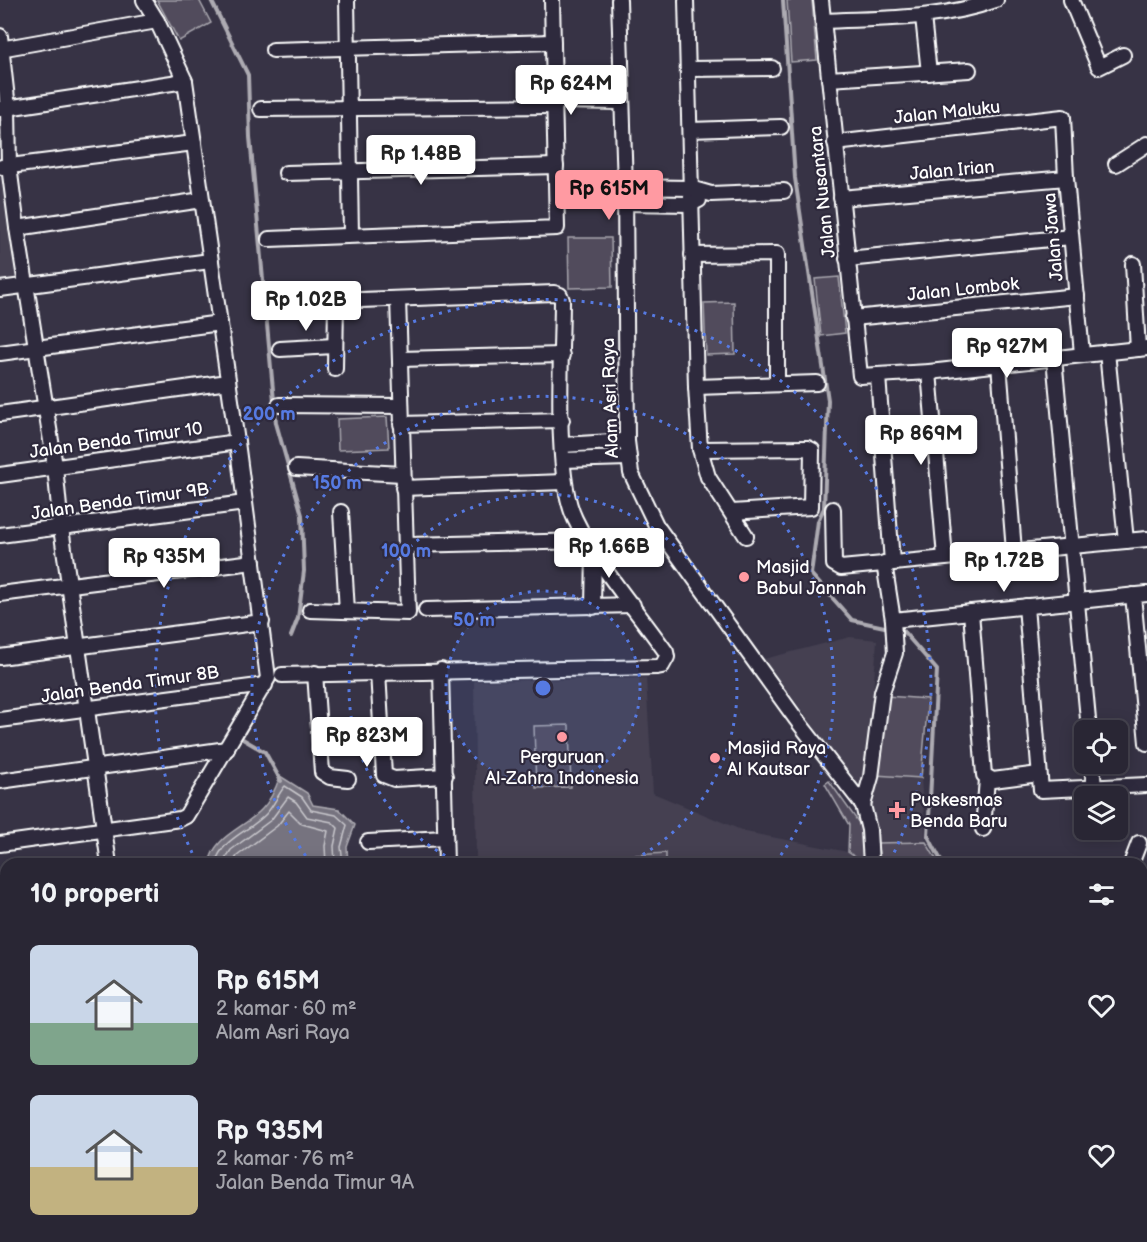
<!DOCTYPE html>
<html lang="id">
<meta charset="utf-8">
<style>
:root{--surface:#292634;--page:#312e3c;--text:#f1f3f6;--muted:#a5a5ac;--line:#45434f;--accent:#ff9aa2}
body{margin:0;font-family:"Balsamiq Sans",sans-serif;background:var(--page);color:var(--text);height:100vh;display:flex;flex-direction:column;font-size:22px;white-space:nowrap}
*{box-sizing:border-box;margin:0}
p{font-size:20px;color:var(--muted)}
.icon{flex:none;width:33px;height:33px;fill:none;stroke:currentColor;stroke-width:2;stroke-linecap:round;stroke-linejoin:round}
.map{position:relative;flex:1;overflow:hidden}
.sheet{position:absolute;left:0px;top:858px;width:1148px;height:384px;display:flex;flex-direction:column;background:var(--surface);border-radius:18px 18px 0 0;box-shadow:0 3px 15px #0003,0 0 0 2px var(--line)}
.sheet>*{flex:none}
.controls{position:absolute;left:1074px;top:720px;display:grid;gap:12px}
.controls a{display:grid;place-items:center;width:54px;height:54px;border-radius:9px;background:var(--surface);box-shadow:0 3px 15px #0003,0 0 0 2px var(--line);font-size:30px}
.price{position:absolute;translate:-50% -51px;padding:0 14px;border-radius:6px;background:#fff;color:#222;font-size:20px;line-height:39px;filter:drop-shadow(0 2px 3px #0008)}
.price::after{content:'';position:absolute;left:50%;top:36px;width:18px;height:14px;margin-left:-9px;background:inherit;clip-path:polygon(0 0,100% 0,50% 100%)}
.price.on{background:var(--accent);color:#111}
ul{padding:0;list-style:none}
li{display:flex;align-items:center;gap:18px;height:150px;padding:0 30px}
li span{display:grid;place-items:center;flex:none;width:168px;height:120px;border-radius:9px;color:#555}
li>.icon{margin-inline-start:auto}
span .icon{width:72px;height:72px;fill:#fffc;stroke-width:1}
li b{font-size:26px}
h2{display:flex;justify-content:space-between;align-items:center;height:72px;padding:0 30px;font-size:26px}
.map>svg:first-child{display:block}
</style>
<div class="map">
<svg width="1147" height="1242" viewBox="0 0 1147 1242">
<rect width="100%" height="100%" fill="#373345"/>
<filter id="ink" filterUnits="userSpaceOnUse"><feTurbulence type="fractalNoise" baseFrequency=".0167" numOctaves="2"/><feDisplacementMap in="SourceGraphic" scale="12" xChannelSelector="R" yChannelSelector="G"/><feConvolveMatrix kernelMatrix="1 2 1 2 8 2 1 2 1" color-interpolation-filters="sRGB"/></filter>
<g filter="url(#ink)">
<g fill="#444051">
<polygon points="0,169 4,169 19,281 0,284"/>
<polygon points="850,637 877,640 867,774 860,789 764,659"/>
<polygon points="646,678 653,793 746,832 848,852 863,864 476,863 474,681"/>
<polygon points="875,775 921,778 926,842 877,843 872,816 866,805"/>
</g>
<g fill="#514c5c" stroke="#a8a6ae" stroke-width="1.5">
<polygon points="157,0 199,0 211,23 179,41"/>
<polygon points="787,0 812,0 817,60 791,62"/>
<polygon points="568,238 611,238 612,287 569,288"/>
<polygon points="839,277 845,333 821,336 815,279"/>
<polygon points="734,302 735,354 706,355 704,303"/>
<polygon points="387,417 389,448 338,450 337,419"/>
<polygon points="886,696 928,699 921,778 875,775"/>
<polygon points="569,725 571,787 536,788 534,726"/>
<polygon points="829,781 859,823 863,834 864,863 848,852 849,825 825,784"/>
<polygon points="926,842 939,864 881,864 877,843"/>
<polygon points="666,853 666,864 541,864 541,861"/>
</g>
<path fill="#76737f" stroke="#adabb2" stroke-width="1.5" d="M280 776 307 793 313 805 339 809 355 825 347 847 348 864H209C214 835 244 829 262 809 271 800 276 788 280 776Z"/>
<g fill="none" stroke-linecap="round" stroke-linejoin="round">
<g stroke="#c8c7cc" stroke-width="1.5">
<path d="M215 864C222 838 249 832 266 814 274 806 278 794 285 786L302 797 311 810 336 815 347 825 341 847 343 864"/>
<polyline points="222,864 231,850 271,820 288,797 296,802 307,817 332,822 338,828 334,846 335,864"/>
<polyline points="232,864 237,856 277,826 289,811 302,824 328,831 325,846 326,864"/>
</g>
<g stroke="#adabb2" stroke-width="4">
<polyline points="211,0 248,75 250,137 276,423 302,515 304,571 298,618 291,636"/>
<polyline points="783,0 795,178 828,400 824,508 818,521 811,574 852,620 903,631 937,670 928,836 943,864"/>
<polyline points="262,700 241,738 265,752 281,781"/>
<polyline points="30,1242 33,1236"/>
</g>
<defs>
<g id="street">
<polyline points="347,0 351,235"/>
<polyline points="619,0 625,187 627,441 631,473 656,525 796,719 863,805 869,830 871,864"/>
<polyline points="686,0 696,387 700,449 708,477 746,536"/>
<polyline points="821,0 860,376 929,372 1147,348"/>
<polyline points="1071,0 1099,67 1123,55"/>
<polyline points="923,17 929,73"/>
<path d="M823 21C883 18 940 20 996 0"/>
<polyline points="0,36 8,108 9,166 17,228 55,466 61,528 109,864"/>
<polyline points="0,49 157,21"/>
<polyline points="273,50 553,42"/>
<polyline points="689,69 772,68"/>
<polyline points="829,79 969,70"/>
<polyline points="554,84 621,85"/>
<polyline points="555,101 621,102"/>
<polyline points="0,109 185,81"/>
<polyline points="261,109 555,106"/>
<polyline points="690,130 781,127"/>
<polyline points="835,143 1063,117 1066,178 1082,354"/>
<polyline points="1116,164 1147,144"/>
<polyline points="2,167 194,143"/>
<polyline points="286,173 556,166"/>
<polyline points="625,187 690,188 711,194 784,191"/>
<polyline points="841,198 1066,178"/>
<polyline points="625,203 691,204 699,200"/>
<polyline points="17,228 202,200"/>
<polyline points="269,239 557,228 552,0"/>
<polyline points="692,255 777,254 777,384"/>
<polyline points="847,259 1071,237"/>
<polyline points="1133,264 1138,349"/>
<polyline points="0,289 210,261"/>
<path d="M279 303 554 293 560 295 562 300C562 353 553 474 575 519 598 567 636 609 666 652L667 657 662 666 657 667 282 675"/>
<polyline points="853,318 1077,296"/>
<polyline points="280,349 334,346"/>
<polyline points="1107,352 1126,541"/>
<polyline points="0,353 220,323"/>
<polyline points="1054,358 1089,730"/>
<polyline points="400,359 562,355"/>
<polyline points="999,364 1014,551"/>
<polyline points="335,369 336,300"/>
<polyline points="929,372 945,557"/>
<polyline points="878,376 892,562"/>
<polyline points="696,387 817,383"/>
<polyline points="279,405 400,406"/>
<polyline points="0,414 228,382"/>
<polyline points="401,424 562,420"/>
<polyline points="563,445 627,441"/>
<polyline points="700,449 808,448 812,450 811,507 732,512"/>
<polyline points="563,460 628,458"/>
<polyline points="296,468 402,474"/>
<polyline points="0,475 237,442"/>
<polyline points="403,488 564,482"/>
<polyline points="833,509 834,564 841,568 1147,539"/>
<polyline points="341,512 347,611"/>
<polyline points="0,535 245,503"/>
<polyline points="407,545 587,541"/>
<polyline points="884,563 893,620 1147,594"/>
<polyline points="0,594 253,562"/>
<polyline points="1133,595 1147,743"/>
<polyline points="1026,606 1041,790 1147,785"/>
<polyline points="593,607 594,551"/>
<polyline points="310,610 408,613 398,299"/>
<polyline points="426,610 633,605"/>
<polyline points="971,612 984,775 993,780 1039,774"/>
<polyline points="0,657 262,622"/>
<polyline points="441,670 446,864"/>
<polyline points="378,672 384,775 394,779 445,776"/>
<polyline points="315,673 322,772 330,777 348,779"/>
<polyline points="0,720 265,685"/>
<polyline points="1092,764 1094,788"/>
<polyline points="0,781 227,749"/>
<polyline points="863,805 871,777 882,692 895,653 893,620"/>
<polyline points="983,829 987,779"/>
<polyline points="368,842 445,838"/>
<polyline points="0,844 180,819 186,816 268,678 237,442 185,81 157,21 144,0"/>
<polyline points="1131,864 1139,843"/>
<polyline points="1142,890 1147,889"/>
<polyline points="0,898 6,897"/>
<polyline points="1142,913 1147,914"/>
<polyline points="1142,954 1147,945"/>
<polyline points="0,960 6,959"/>
<polyline points="1142,1003 1147,1004"/>
<polyline points="0,1022 6,1022"/>
<polyline points="1142,1094 1147,1094"/>
<polyline points="1142,1158 1147,1158"/>
<polyline points="1142,1221 1147,1221"/>
<polyline points="269,1236 270,1242"/>
<polyline points="463,1236 463,1242"/>
<polyline points="692,1236 692,1242"/>
<polyline points="878,1236 878,1242"/>
<polyline points="958,1236 959,1242"/>
<polyline points="981,1236 1025,1237"/>
<polyline points="499,1242 602,1236"/>
<polyline points="1048,1242 1048,1236"/>
</g>
</defs>
<use href="#street" stroke="#fff" stroke-width="18"/>
<use href="#street" stroke="#2f2a3d" stroke-width="14"/>
</g>
</g>
<circle cx="543" cy="688" r="97" fill="#567ae2" fill-opacity=".12"/>
<g fill="none" stroke="#567ae2" stroke-width="3" stroke-dasharray="3 6">
<circle cx="543" cy="688" r="97"/>
<path d="M461 864A194 194 0 1 1 625 864"/>
<path d="M311 863A291 291 0 1 1 775 863"/>
<path d="M196 861A388 388 0 1 1 890 861"/>
</g>
<g fill="#ff9aa2" stroke="#2f2a3d" stroke-width="2">
<circle cx="744" cy="577" r="6"/>
<circle cx="562" cy="737" r="6"/>
<circle cx="715" cy="758" r="6"/>
<path d="M894 801h6v6h6v6h-6v6h-6v-6h-6v-6h6z"/>
</g>
<g text-anchor="middle" stroke-width="4.5" stroke-linejoin="round" paint-order="stroke">
<g font-size="18" fill="#fff" stroke="#2f2a3d">
<text transform="translate(947 112) rotate(-6)" y="6">Jalan Maluku</text>
<text transform="translate(952 170) rotate(-5)" y="6">Jalan Irian</text>
<text transform="translate(822 192) rotate(-96)" y="6">Jalan Nusantara</text>
<text transform="translate(1053 237) rotate(-95)" y="6">Jalan Jawa</text>
<text transform="translate(963 289) rotate(-6)" y="6">Jalan Lombok</text>
<text transform="translate(610 398) rotate(-92)" y="6">Alam Asri Raya</text>
<text transform="translate(116 440) rotate(-8)" y="6">Jalan Benda Timur 10</text>
<text transform="translate(120 501) rotate(-8)" y="6">Jalan Benda Timur 9B</text>
<text transform="translate(130 684) rotate(-8)" y="6">Jalan Benda Timur 8B</text>
</g>
<g font-size="18" fill="#fff" stroke="#2f2a3d" text-anchor="start">
<text x="756" y="573">Masjid<tspan x="756" dy="21">Babul Jannah</tspan></text>
<text x="727" y="754">Masjid Raya<tspan x="727" dy="21">Al Kautsar</tspan></text>
<text x="562" y="763" text-anchor="middle">Perguruan<tspan x="562" dy="21">Al-Zahra Indonesia</tspan></text>
<text x="910" y="806">Puskesmas<tspan x="910" dy="21">Benda Baru</tspan></text>
</g>
</g>
<circle cx="543" cy="688" r="9" fill="#567ae2" stroke="#2f2a3d" stroke-width="3"/>
<g font-size="18" text-anchor="middle" font-weight="bold" fill="#567ae2" stroke="#2f2a3d" stroke-width="4.5" stroke-linejoin="round" paint-order="stroke">
<text x="269" y="420">200 m</text>
<text x="337" y="489">150 m</text>
<text x="406" y="557">100 m</text>
<text x="474" y="626">50 m</text>
</g>
</svg>
<div class="controls">
<a><svg class="icon" aria-label="locate" viewBox="0 0 24 24"><circle cx="12" cy="12" r="6"/><path d="M12 2v4M12 18v4M2 12h4M18 12h4"/></svg></a>
<a><svg class="icon" aria-label="layers" viewBox="0 0 24 24"><path d="M12 4l9 5-9 5-9-5zM3 14l9 5 9-5"/></svg></a>
</div>
<b class="price" style="left:571px;top:116px">Rp 624M</b>
<b class="price" style="left:421px;top:186px">Rp 1.48B</b>
<b class="price on" style="left:609px;top:221px">Rp 615M</b>
<b class="price" style="left:306px;top:332px">Rp 1.02B</b>
<b class="price" style="left:1007px;top:379px">Rp 927M</b>
<b class="price" style="left:921px;top:466px">Rp 869M</b>
<b class="price" style="left:609px;top:579px">Rp 1.66B</b>
<b class="price" style="left:164px;top:589px">Rp 935M</b>
<b class="price" style="left:1004px;top:593px">Rp 1.72B</b>
<b class="price" style="left:367px;top:768px">Rp 823M</b>
<section class="sheet">
<h2>10 properti<svg class="icon" aria-label="filters" viewBox="0 0 24 24"><path d="M4 7h16M4 17h16"/><circle cx="9" cy="7" r="2"/><circle cx="15" cy="17" r="2"/></svg></h2>
<ul>
<li><span style="background:linear-gradient(#c9d6e8 65%,#7fa58c 0)"><svg class="icon" aria-label="home" viewBox="0 0 24 24"><path d="M3 11l9-7 9 7M6 9v11h12V9"/></svg></span><div><b>Rp 615M</b><p>2 kamar · 60 m²</p><p>Alam Asri Raya</p></div><svg class="icon" aria-label="heart" viewBox="0 0 24 24"><path d="M12 20l-8-8c-3-5 5-10 8-4 3-6 11-1 8 4z"/></svg></li>
<li><span style="background:linear-gradient(#c9d6e8 60%,#c2b280 0)"><svg class="icon" aria-label="home" viewBox="0 0 24 24"><path d="M3 11l9-7 9 7M6 9v11h12V9"/></svg></span><div><b>Rp 935M</b><p>2 kamar · 76 m²</p><p>Jalan Benda Timur 9A</p></div><svg class="icon" aria-label="heart" viewBox="0 0 24 24"><path d="M12 20l-8-8c-3-5 5-10 8-4 3-6 11-1 8 4z"/></svg></li>
</ul>
</section>
</div>
